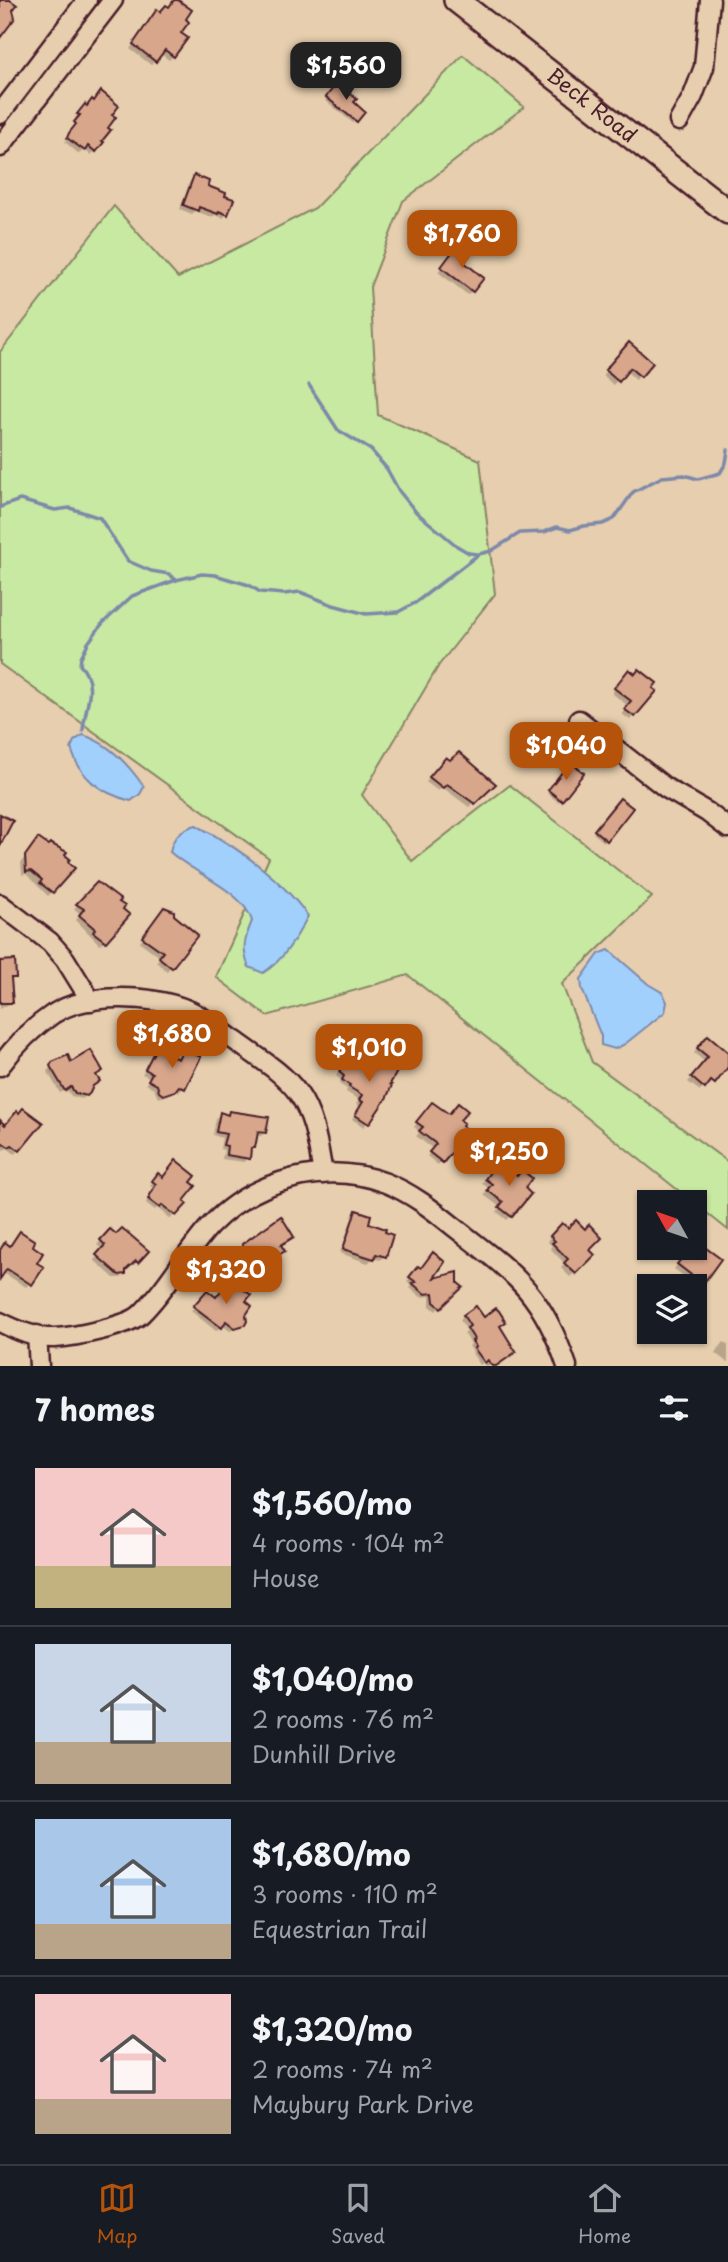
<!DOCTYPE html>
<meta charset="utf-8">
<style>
:root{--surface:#171b24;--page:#20242c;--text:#f1f3f6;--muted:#9ea1a6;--line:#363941;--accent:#b45309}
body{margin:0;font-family:"Playpen Sans",sans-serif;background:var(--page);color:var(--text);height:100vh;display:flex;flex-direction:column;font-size:26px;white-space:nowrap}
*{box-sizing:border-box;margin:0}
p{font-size:23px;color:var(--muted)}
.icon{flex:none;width:38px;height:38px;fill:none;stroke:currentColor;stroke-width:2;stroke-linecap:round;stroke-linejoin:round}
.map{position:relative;height:1366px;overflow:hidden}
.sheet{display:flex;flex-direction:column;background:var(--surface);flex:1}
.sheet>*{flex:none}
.needle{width:46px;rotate:310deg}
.controls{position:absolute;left:637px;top:1190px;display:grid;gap:14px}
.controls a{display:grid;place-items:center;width:70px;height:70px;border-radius:0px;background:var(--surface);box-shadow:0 2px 5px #0004;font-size:35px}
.price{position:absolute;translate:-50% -60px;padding:0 16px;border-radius:14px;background:var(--accent);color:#fff;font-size:23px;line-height:46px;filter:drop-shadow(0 2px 4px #0008)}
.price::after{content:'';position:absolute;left:50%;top:42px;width:21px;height:16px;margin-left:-10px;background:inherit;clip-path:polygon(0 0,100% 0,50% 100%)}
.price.on{background:#222;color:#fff}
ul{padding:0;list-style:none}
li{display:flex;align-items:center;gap:21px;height:175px;padding:0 35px}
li+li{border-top:2px solid var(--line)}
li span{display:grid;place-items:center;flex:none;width:196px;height:140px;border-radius:0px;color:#555}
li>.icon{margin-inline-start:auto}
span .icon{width:84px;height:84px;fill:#fffc;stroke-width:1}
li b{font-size:30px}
h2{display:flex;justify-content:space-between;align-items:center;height:84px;padding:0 35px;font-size:30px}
.menu{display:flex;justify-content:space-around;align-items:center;height:98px;border-top:2px solid var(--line);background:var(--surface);font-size:19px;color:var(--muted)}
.menu a{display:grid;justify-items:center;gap:4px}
.menu .on{color:var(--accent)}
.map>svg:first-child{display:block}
</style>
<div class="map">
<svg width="728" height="1366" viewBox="0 0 728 1366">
<rect width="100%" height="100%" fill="#e6ceae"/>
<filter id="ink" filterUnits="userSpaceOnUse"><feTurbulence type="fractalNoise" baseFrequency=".0143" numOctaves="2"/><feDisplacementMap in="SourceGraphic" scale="14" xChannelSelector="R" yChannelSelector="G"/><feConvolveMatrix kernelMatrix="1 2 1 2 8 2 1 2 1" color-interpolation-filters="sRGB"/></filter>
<g filter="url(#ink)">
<polygon fill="#c7e9a1" stroke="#888466" stroke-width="2" points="463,55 524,107 403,201 370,287 378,415 480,460 495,594 439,665 362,795 412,861 510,785 652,897 562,984 592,1062 728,1162 728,1230 408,975 267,1016 216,977 269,858 0,664 0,352 114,206 178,278 315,208"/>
<g fill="#a1d0fd" stroke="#7e89a9" stroke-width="2">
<path d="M83 735C109 743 129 765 144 787L140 794 131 801C101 793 80 779 71 748L74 741Z"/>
<path d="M196 825C237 847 280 877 308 916 296 938 284 960 263 973L249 967C241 949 245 938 252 921 243 890 194 874 170 852 173 836 180 830 196 825Z"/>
<polygon points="609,950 648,984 663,993 667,1002 665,1012 625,1044 615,1049 601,1045 601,1036 582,989 581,979 599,954"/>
</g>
<g fill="#0003">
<polygon points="160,13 178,33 173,56 169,60 161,54 151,65 130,49 153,15"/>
<polygon points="337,86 363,112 353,123 325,100"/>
<polygon points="81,110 110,115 95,151 91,155 84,150 79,154 65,142 77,120 75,118"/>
<polygon points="194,177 205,187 227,214 223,218 215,215 212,217 195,211 192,214 180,209 190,181"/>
<polygon points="452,253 462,263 472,291 468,295 438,272"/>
<polygon points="629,345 650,363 636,380 626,371 613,385 603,375"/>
<polygon points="625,675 654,691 630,720 622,714 628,706 612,693"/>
<polygon points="446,759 493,784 469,807 442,787 438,791 426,782"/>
<polygon points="570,764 582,773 558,802 547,793"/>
<polygon points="620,800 631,809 604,842 593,833"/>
<polygon points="35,845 47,847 52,892 48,896 26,874 22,875 21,862"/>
<polygon points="97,884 127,915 100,945 76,920 81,914 74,909"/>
<polygon points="160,913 172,916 196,935 167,971 156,962 160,957 140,942"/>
<polygon points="0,962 14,977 9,982 11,1003 0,1009"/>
<polygon points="704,1041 728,1054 728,1066 709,1086 706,1084 700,1091 688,1082 705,1062 694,1053"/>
<polygon points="157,1050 176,1061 183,1051 183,1088 179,1092 175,1089 169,1095 158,1098 154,1089 146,1084 149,1077 142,1074"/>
<polygon points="344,1062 387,1085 364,1127 352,1119 360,1107 356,1104 359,1100 346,1092 347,1089 339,1084 341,1080 336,1076"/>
<polygon points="54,1064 71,1064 101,1070 95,1076 89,1093 82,1099 71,1096 67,1089 60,1093 47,1071"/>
<polygon points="428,1108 458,1120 442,1161 438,1165 427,1156 433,1149 416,1136 420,1132 414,1127"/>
<polygon points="220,1114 265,1132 261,1136 255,1135 253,1147 244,1162 222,1159 224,1150 220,1149 222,1138 213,1135 216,1118"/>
<polygon points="0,1126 19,1150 15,1154 7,1148 4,1150 0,1147"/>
<polygon points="494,1167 511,1216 507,1220 497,1212 500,1207 484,1195 489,1189 482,1183"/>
<polygon points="163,1178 181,1202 171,1219 157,1208 155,1210 146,1203 153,1188 150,1186 155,1179"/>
<polygon points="356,1212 367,1224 384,1256 380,1260 373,1258 368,1263 340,1253 352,1217"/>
<polygon points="281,1218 279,1254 269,1261 268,1257 257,1264 255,1261 248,1265 239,1249"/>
<polygon points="562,1225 593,1255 570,1277 561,1268 565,1264 550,1248 552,1246 547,1241"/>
<polygon points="110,1231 147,1251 133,1265 131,1263 124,1270 125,1274 121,1278 114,1278 94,1260 103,1250 97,1245"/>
<polygon points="695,1242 702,1283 698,1286 674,1269 690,1248 695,1248"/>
<polygon points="5,1244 9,1247 31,1247 35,1263 30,1283 26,1287 2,1272 0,1274 0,1250"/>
<polygon points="414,1272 429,1281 456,1284 460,1287 436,1311 430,1306 430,1296 421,1297 410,1288 412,1286 407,1282"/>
<polygon points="207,1293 215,1299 244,1301 241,1326 230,1331 222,1325 216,1331 191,1311"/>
<polygon points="464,1316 483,1319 499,1327 510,1356 495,1366 485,1366 483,1363 480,1365 472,1353 473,1352 469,1346 471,1344 464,1333 467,1331 460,1320"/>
<polygon points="724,1342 728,1345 728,1363 715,1353"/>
</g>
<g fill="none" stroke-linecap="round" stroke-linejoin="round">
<g stroke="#7e89a9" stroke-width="3.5">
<polyline points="309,385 338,430 371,450 387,469 399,491 416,512 457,546 469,553 477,554"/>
<polyline points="0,507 20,500 55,510 70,508 100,518 128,561 151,571 169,574 176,580"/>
<path d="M83 731C84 708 99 685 80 665L81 657 88 643 102 624 132 596 176 580 202 574 215 575 249 585 260 592 284 594 300 592 333 605 366 614 398 612 415 603 479 554 491 551 520 533 544 532 557 527 570 530 584 526 603 524 614 519 633 492 662 477 684 475 698 479 720 473 726 463 728 450"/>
</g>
</g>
<g fill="#d8a68b" stroke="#4a1f2b" stroke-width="2">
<polygon points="0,0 10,0 17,5 13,10 15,18 0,38"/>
<polygon points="174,0 178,0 192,10 186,19 189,22 181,33 188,38 174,57 165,50 156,62 133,44 157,9 160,12 166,5 169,7"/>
<polygon points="337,83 357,99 354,102 365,112 357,122 326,97"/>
<polygon points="101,91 119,106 112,115 116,117 108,128 111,130 102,141 104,142 96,152 88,146 85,151 67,138 69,133 76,124 74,122 80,115 77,114 85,104 87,106 92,99 94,101"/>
<polygon points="194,175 209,181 208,186 226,193 225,196 234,199 228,215 219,211 218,214 199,207 198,211 183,205"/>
<polygon points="456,247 468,256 464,262 484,278 473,292 441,267"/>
<polygon points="629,342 653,363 641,377 630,368 619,382 605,370"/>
<polygon points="629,669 635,674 639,669 657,683 653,688 657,691 635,717 624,709 631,701 614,688"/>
<polygon points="459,752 496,784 475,804 447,784 443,788 429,777 446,757 450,760"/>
<polygon points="570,762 584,773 562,801 548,790"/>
<polygon points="620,798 633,808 607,841 594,830"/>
<polygon points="0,814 13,821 0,846"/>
<polygon points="38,838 48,845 50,843 67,852 65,855 70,859 68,862 75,868 53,893 40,883 42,880 31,871 26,872 25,856"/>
<polygon points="97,882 121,900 119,902 125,906 123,909 130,915 106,942 93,932 95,929 79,915 84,909 76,904"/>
<polygon points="164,907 174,911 174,915 198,935 172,968 161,959 159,957 163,952 142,937"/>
<polygon points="15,960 16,978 11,978 13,1003 0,1003 0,961"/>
<polygon points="708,1035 728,1052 728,1067 715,1084 711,1081 705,1089 691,1077 708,1057 697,1048"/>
<polygon points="156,1048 178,1059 183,1049 201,1057 185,1089 179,1086 175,1091 163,1095 159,1092 157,1085 148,1080 152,1073 145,1069"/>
<polygon points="91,1050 103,1071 96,1075 100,1081 93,1086 90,1093 87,1096 75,1093 71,1087 65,1091 50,1066 52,1062 68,1055 71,1062"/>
<polygon points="357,1055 376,1067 378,1064 386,1068 393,1057 402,1063 390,1084 392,1085 387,1097 369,1124 355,1115 363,1102 359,1100 362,1095 349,1087 350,1085 342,1080 344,1076 339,1072 348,1056 354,1060"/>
<polygon points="432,1102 449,1114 458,1103 468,1111 460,1120 464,1123 462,1126 469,1132 443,1163 429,1152 436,1144 419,1131 423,1127 416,1122"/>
<polygon points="23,1108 43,1123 20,1151 12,1145 9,1147 0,1141 0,1120 5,1125 17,1111 19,1113"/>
<polygon points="229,1111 269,1117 266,1133 258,1132 255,1148 251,1148 250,1159 226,1155 227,1146 223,1145 226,1134 216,1132 220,1112 228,1115"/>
<polygon points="176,1160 196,1176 191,1182 196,1186 184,1201 187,1204 176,1216 162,1205 160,1208 148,1199 156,1184 152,1181 158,1173 163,1177"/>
<polygon points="498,1161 517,1176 522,1170 532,1178 525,1188 531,1194 512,1217 499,1207 503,1202 487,1190 492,1184 485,1179"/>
<polygon points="356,1210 371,1215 369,1223 386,1229 385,1232 393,1235 386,1257 376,1254 374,1259 343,1249"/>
<polygon points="281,1216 294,1237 281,1245 285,1251 274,1258 272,1255 261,1261 260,1258 253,1262 242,1244"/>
<polygon points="576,1220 585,1229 589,1224 602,1238 590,1250 595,1255 576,1274 564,1263 568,1259 552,1243 555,1241 550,1236 562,1223 568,1228"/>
<polygon points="122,1228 149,1251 138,1263 136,1261 126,1270 126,1274 119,1275 96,1255 105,1245 100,1240 110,1229 116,1234"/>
<polygon points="20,1231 35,1241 33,1246 43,1253 37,1263 44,1267 32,1285 7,1269 0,1279 0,1250 5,1242 10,1246"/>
<polygon points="695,1240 721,1259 703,1284 677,1264 690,1248 695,1248"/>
<polygon points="433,1252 445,1262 434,1278 458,1272 458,1283 463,1287 441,1308 434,1302 433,1293 425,1294 412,1283 416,1282 409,1277 418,1266 421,1268"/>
<polygon points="230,1279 251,1295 246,1301 252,1306 246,1315 247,1321 245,1325 235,1328 226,1321 222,1328 193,1306 207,1290 216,1297"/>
<polygon points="476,1306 484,1317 496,1308 499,1311 506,1322 500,1326 516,1352 496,1366 492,1366 488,1360 485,1363 474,1348 476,1347 472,1341 474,1339 467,1328 470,1326 463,1315"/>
</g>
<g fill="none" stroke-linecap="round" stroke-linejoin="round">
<defs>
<g id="minor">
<polyline points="0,114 87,0"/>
<polyline points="679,121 693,96 704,67 710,0"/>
<polyline points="0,147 113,0"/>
<polyline points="579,720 666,788 707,812 728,828"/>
<polyline points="0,904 50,942 65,959 91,1001"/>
<path d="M0 1066C15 1046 32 1028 53 1014 88 992 151 995 188 1010 205 1016 221 1032 237 1042 257 1057 283 1072 298 1093 315 1117 318 1146 323 1174"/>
<path d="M0 1322C16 1330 36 1339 55 1338 74 1337 129 1326 141 1314 168 1288 185 1253 210 1226 254 1180 325 1160 386 1183 411 1193 432 1209 453 1226 513 1273 541 1290 567 1366"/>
<polyline points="37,1335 39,1366"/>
</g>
<g id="major">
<path id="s1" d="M456 0 728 212"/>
</g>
</defs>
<use href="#minor" stroke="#4a1f2b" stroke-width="23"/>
<use href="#major" stroke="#4a1f2b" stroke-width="28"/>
<use href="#minor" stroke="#e6ceae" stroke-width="18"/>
<use href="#major" stroke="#e6ceae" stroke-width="23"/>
</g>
</g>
<g text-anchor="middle" stroke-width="6" stroke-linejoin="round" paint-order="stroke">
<g font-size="21" fill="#4a1f2b" stroke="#e6ceae">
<text dy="7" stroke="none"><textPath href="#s1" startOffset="172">Beck Road</textPath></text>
</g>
</g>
</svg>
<div class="controls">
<a><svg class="needle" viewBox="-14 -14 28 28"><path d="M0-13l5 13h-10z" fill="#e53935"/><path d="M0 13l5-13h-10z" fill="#9ea1a6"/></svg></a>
<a><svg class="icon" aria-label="layers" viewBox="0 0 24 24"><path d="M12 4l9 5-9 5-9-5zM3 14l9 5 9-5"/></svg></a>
</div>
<b class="price on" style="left:346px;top:102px">$1,560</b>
<b class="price" style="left:462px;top:270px">$1,760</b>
<b class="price" style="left:566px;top:782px">$1,040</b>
<b class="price" style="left:172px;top:1070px">$1,680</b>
<b class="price" style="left:369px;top:1084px">$1,010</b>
<b class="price" style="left:509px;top:1188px">$1,250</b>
<b class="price" style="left:226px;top:1306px">$1,320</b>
</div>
<section class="sheet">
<h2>7 homes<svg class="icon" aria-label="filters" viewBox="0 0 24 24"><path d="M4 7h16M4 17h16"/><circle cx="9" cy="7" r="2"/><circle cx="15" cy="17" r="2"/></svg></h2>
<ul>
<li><span style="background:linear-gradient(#f6c9c9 70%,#c2b280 0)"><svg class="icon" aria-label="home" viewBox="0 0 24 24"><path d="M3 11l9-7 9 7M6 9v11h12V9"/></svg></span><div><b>$1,560/mo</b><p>4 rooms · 104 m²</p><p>House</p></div></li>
<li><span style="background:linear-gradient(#c9d6e8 70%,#b9a48a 0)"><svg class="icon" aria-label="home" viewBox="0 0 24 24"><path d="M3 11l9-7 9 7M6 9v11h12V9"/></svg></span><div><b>$1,040/mo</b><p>2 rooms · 76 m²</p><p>Dunhill Drive</p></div></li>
<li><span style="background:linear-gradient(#a9c7e8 75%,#b9a48a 0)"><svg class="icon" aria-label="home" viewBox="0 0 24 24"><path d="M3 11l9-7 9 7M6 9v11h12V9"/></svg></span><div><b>$1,680/mo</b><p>3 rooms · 110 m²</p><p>Equestrian Trail</p></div></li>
<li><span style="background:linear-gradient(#f6c9c9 75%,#b9a48a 0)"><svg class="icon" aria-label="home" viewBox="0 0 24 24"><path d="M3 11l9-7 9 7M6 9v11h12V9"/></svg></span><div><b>$1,320/mo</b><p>2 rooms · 74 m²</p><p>Maybury Park Drive</p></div></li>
</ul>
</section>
<nav class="menu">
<a class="on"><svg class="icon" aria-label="map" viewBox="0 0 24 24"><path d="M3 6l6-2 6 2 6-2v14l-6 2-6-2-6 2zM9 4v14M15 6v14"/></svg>Map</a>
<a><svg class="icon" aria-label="saved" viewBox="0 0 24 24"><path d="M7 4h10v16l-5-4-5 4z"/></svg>Saved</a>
<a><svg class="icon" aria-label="home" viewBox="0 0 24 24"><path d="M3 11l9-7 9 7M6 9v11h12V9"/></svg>Home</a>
</nav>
